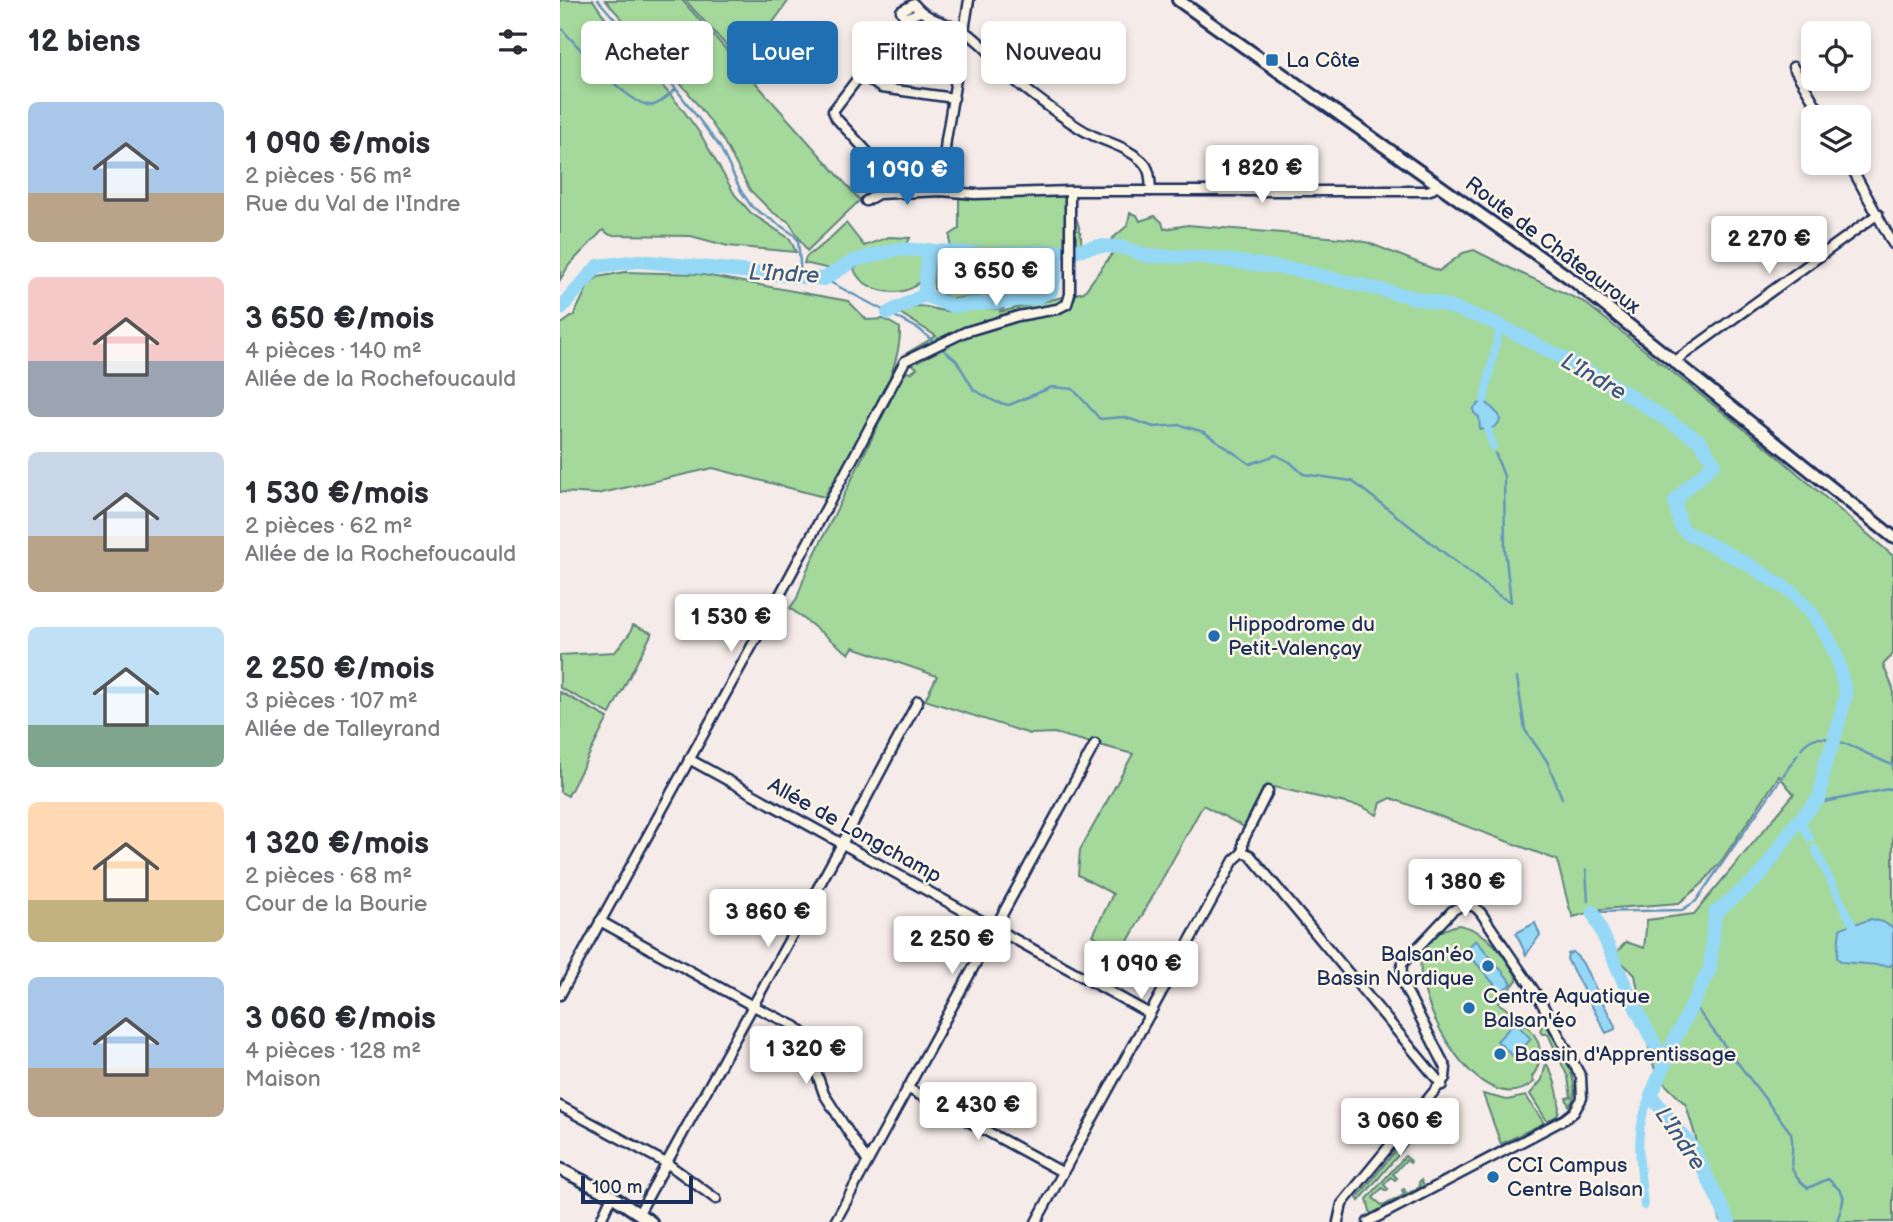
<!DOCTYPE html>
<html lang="fr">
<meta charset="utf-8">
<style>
:root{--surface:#fff;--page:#f7f7f7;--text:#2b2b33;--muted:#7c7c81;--accent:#1f6fb2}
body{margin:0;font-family:"Balsamiq Sans",sans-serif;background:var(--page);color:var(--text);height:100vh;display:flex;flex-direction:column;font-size:26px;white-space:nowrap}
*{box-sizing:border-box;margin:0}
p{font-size:23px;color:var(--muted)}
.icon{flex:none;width:38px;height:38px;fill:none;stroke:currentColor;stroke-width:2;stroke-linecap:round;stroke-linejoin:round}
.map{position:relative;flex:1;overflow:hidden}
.panel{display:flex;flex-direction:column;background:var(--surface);width:560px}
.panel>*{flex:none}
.top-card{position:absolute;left:21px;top:21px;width:665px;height:63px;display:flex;gap:14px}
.buttons{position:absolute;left:1241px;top:21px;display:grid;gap:14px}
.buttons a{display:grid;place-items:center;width:70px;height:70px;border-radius:10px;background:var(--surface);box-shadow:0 4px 10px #0003;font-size:35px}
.scale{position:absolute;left:21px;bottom:18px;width:112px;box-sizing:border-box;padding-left:7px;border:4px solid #1b2f5e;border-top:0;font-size:19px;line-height:24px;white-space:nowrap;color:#1b2f5e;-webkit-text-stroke:5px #fcf5e5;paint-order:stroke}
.price{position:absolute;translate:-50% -60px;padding:0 16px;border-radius:7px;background:#fff;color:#222;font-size:23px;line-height:46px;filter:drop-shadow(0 2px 4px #0008)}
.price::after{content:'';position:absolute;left:50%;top:42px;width:21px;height:16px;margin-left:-10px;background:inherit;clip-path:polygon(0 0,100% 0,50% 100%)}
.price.on{background:var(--accent);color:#fff}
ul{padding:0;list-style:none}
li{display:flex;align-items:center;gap:21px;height:175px;padding:0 28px}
li span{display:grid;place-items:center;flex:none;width:196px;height:140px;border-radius:10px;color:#555}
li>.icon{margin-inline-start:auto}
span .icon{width:84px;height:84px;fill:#fffc;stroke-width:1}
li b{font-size:30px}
h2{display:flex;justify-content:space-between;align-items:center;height:84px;padding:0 28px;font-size:30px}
.pill{padding:0 24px;border-radius:10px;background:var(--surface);box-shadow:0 4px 10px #0003;font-size:24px;line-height:63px}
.pill.on{background:var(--accent);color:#fff}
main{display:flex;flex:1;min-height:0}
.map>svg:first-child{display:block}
</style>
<main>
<section class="panel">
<h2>12 biens<svg class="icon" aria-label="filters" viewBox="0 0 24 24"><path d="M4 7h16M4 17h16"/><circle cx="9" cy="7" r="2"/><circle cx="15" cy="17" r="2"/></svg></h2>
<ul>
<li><span style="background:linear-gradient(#a9c7e8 65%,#b9a48a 0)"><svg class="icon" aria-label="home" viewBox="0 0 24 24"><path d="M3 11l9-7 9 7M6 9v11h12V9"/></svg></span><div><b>1 090 €/mois</b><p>2 pièces · 56 m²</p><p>Rue du Val de l'Indre</p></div></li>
<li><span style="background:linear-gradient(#f6c9c9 60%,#9aa5b1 0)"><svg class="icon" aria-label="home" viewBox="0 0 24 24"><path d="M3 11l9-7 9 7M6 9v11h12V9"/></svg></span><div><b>3 650 €/mois</b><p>4 pièces · 140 m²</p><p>Allée de la Rochefoucauld</p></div></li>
<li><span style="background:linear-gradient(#c9d6e8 60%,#b9a48a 0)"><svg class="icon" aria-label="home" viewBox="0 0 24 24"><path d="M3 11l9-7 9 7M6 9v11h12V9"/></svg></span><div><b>1 530 €/mois</b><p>2 pièces · 62 m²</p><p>Allée de la Rochefoucauld</p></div></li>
<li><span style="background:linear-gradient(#bfe0f5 70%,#7fa58c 0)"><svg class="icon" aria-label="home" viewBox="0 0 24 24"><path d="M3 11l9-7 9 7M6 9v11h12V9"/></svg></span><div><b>2 250 €/mois</b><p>3 pièces · 107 m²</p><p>Allée de Talleyrand</p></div></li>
<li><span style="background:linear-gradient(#ffd9b3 70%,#c2b280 0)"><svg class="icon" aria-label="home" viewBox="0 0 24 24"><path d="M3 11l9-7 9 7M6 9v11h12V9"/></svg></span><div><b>1 320 €/mois</b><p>2 pièces · 68 m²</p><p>Cour de la Bourie</p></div></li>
<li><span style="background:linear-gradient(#a9c7e8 65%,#b9a48a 0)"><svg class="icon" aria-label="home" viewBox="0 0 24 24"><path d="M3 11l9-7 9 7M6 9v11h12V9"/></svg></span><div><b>3 060 €/mois</b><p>4 pièces · 128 m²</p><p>Maison</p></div></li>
</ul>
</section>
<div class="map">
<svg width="1333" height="1222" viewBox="0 0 1333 1222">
<rect width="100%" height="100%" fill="#f5ebe8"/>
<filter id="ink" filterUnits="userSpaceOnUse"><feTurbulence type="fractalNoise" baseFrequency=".0143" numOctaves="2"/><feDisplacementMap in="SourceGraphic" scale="14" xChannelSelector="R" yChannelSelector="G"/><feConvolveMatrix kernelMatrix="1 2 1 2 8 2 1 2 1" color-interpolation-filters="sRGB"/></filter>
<g filter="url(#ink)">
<g fill="#a5d99b" stroke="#60847c" stroke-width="2">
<polygon points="0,0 33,0 54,31 121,107 141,135 175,195 191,213 230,239 236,252 168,246 131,236 50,235 43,230 9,265 0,280"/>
<polygon points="45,0 122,0 300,200 247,251 229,222 212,212 190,190 163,140 150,121 127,91"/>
<polygon points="125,0 229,0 183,64"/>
<path d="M502 195C512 201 525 237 520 248H394L390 245V235L399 229V198Z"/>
<path d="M570 213 577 215 580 221 595 216 602 222 604 229 628 225 791 239 809 243 879 271 903 253 914 250 956 271 1024 302 1214 453 1333 556V654L1323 665 1333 688V1222H1161L1126 1105 1097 1076 1090 1054 1075 975 1054 955 1066 942 1084 948 1087 920 1134 914 1234 794 1219 776 1162 860 1142 884 1119 903 1042 909 1013 917 1009 907 997 860 831 798 821 803 817 815 803 807 709 786 686 828 643 805 562 952 533 935 553 894 518 875 520 850 573 754 494 733 470 734 365 700 377 676 293 647 289 654 230 608 237 598 247 570 340 381 347 372 351 373 357 368 342 356 376 336 340 313C365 298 371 313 393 311 410 310 426 307 443 309L439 312 524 292 558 246 553 245 552 239 567 226Z"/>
<polygon points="286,223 304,246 329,237 350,238 347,244 310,252 270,269 244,263 246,257 265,243"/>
<path d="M342 254 364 255C364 265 365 273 359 282 344 301 299 291 294 268L313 258Z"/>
<polygon points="377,256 463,259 493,262 486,288 477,293 390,299 374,289 373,276"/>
<path d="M65 272 139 274 288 301 307 320 324 319 340 328C342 379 290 453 264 497L153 468 37 494 0 492V325L14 315 28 286 38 277Z"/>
<polygon points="73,625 92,633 50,714 0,688 0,655 55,652 70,633"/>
<polygon points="0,692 48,718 8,796 0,792"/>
<path d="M899 925C929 931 943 954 958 979L938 1003C965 1021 995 1043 972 1077L974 1082C921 1126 854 1003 861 958 865 940 882 928 899 925Z"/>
<path d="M984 1021C995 1042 1027 1085 1009 1106L1006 1098 1011 1097 1008 1077 988 1034H982L980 1031Z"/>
<path d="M986 1063C994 1076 1003 1102 997 1116L987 1121 970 1094 982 1080Z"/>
<polygon points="923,1094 947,1100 966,1096 984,1123 941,1144"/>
<polygon points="864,1116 868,1120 799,1201 797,1198"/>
<polygon points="845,1156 851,1161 850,1163 846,1160 833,1174 837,1178 835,1180 831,1177 824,1185 828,1189 826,1191 822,1188 813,1198 823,1206 844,1195 842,1190 844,1189 847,1194 860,1187 859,1182 861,1180 864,1186 811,1215 807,1199"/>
</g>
<g fill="#94d8f6" stroke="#6494b9" stroke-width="2">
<path d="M924 400 939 415 940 420C938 428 927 430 920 429L919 417 914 413V408Z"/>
<path d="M1311 919 1323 922 1333 928V963L1330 966 1282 962 1277 958 1280 929C1290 923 1300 924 1311 919Z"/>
<polygon points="975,923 980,935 966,955 956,933"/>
<polygon points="916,940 952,983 941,992 905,950"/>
<polygon points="1013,952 1022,962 1055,1026 1055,1029 1046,1033 1007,959 1008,954"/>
<polygon points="955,1022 971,1039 954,1057 937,1041"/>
</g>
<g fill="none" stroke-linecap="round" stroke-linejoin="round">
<g stroke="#6494b9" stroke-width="2.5">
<polyline points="38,0 116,89 160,147 181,191 192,207 233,234 238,240 241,276"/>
<path d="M0 27C16 44 72 111 94 105 101 103 110 94 116 89"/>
<polyline points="264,279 359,329 375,343"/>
<polyline points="380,347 396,360 414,390 436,402 449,405 492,387 513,389 540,419 564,417 594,427 620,425 644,432 690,464 716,455 730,462 743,474 792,481 941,597 951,602"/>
<polyline points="935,453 944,476 945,550 951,602"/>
<polyline points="957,678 965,730 987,761 1002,798"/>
<path d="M1241 749C1245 743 1252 738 1259 738 1280 737 1313 758 1333 765"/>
<polyline points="1254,804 1333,788"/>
<polyline points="1026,870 1028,901"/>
<polyline points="1033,912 1122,910 1136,901 1238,754"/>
<path d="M1133 1004 1231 1133C1237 1159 1220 1166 1248 1188L1268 1179C1290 1198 1284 1195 1277 1222"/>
</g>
<g stroke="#94d8f6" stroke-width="8">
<polyline points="924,400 940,326"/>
<polyline points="928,429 933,447"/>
<polyline points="1240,819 1250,839"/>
<polyline points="1255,849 1292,924"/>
<path d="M1084 1206C1081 1169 1072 1129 1091 1096"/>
</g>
<g stroke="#94d8f6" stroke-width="14">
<polyline points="364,295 369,250"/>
<path d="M0 309 38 266 79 261 264 279 293 261 338 249 427 254 513 251 539 246 561 247 588 256 643 257 737 270 881 304 933 322 1045 380 1140 441 1154 463C1142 477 1126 486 1115 502L1120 525 1127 533 1186 563 1233 593 1251 612 1267 636 1277 657 1286 694 1274 741 1264 767 1260 797 1234 826 1200 876 1155 913 1150 969 1114 1041 1091 1096 1133 1148 1169 1222"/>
<polyline points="328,313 364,295 393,306 476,298 491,291 495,275 496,251"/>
<polyline points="1033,912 1069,994 1105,1065"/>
</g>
<defs>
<g id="street">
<path d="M360 12 345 18 341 11 354 4C366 20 388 23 405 32 428 45 439 68 459 84 477 98 510 124 530 134 550 144 563 145 582 161 591 169 590 180 591 191"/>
<polyline points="1233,67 1263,117"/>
<polyline points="1289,163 1333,244"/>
<polyline points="381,191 386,140 409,0"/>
<polyline points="327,193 324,170 276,118 273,111 298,78 308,79 321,88 394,98"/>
<polyline points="306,201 318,194 381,191 415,194 510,191 867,191 873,189 877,184"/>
<polyline points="1115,361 1318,214"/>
<polyline points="129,759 590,1014"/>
<polyline points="683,852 690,855 882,1085"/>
<polyline points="40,921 193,1006 235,1026 242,1032 264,1094 307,1161"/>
<polyline points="0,995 215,604 345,361 405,332 458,316 497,309 507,304 510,294 510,191"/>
<polyline points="347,1088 502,1172"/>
<polyline points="0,1106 108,1164 156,1199"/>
<polyline points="79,1213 282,844 358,701"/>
<polyline points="40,1222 52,1196"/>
<polyline points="275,1222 535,744"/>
<polyline points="476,1222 674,860 683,852 683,841 708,791"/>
<polyline points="778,1222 782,1204 885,1078 886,1068 841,980 842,964 892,911 904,904 915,907 921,913 979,998 1021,1077 1022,1098 1014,1112 1005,1119 808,1222"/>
</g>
<g id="secondary">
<polyline points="618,0 1014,281 1333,537"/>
<polyline points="0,1169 52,1196 91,1222"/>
</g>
</defs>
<use href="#street" stroke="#1b2f5e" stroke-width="13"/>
<use href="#secondary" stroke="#1b2f5e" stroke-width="16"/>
<use href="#street" stroke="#fcf5e5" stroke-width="8"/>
<use href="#secondary" stroke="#fcf5e5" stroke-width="10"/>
</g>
</g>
<g fill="#1f6fb2" stroke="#fcf5e5" stroke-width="2.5">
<rect x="705" y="53" width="14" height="14" rx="3.5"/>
<circle cx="654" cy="636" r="7"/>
<circle cx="928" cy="966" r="7"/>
<circle cx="909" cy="1008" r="7"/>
<circle cx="940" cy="1054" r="7"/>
<circle cx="933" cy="1177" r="7"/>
</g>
<g text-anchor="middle" stroke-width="5" stroke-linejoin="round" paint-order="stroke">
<g font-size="21" fill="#1b2f5e" stroke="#fcf5e5" text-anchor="start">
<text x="726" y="67">La Côte</text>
<text x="668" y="631">Hippodrome du<tspan x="668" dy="24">Petit-Valençay</tspan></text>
<text x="914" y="961" text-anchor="end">Balsan'éo<tspan x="914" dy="24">Bassin Nordique</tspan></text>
<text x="923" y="1003">Centre Aquatique<tspan x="923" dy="24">Balsan'éo</tspan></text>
<text x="954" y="1061">Bassin d'Apprentissage</text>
<text x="947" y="1172">CCI Campus<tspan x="947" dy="24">Centre Balsan</tspan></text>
</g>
<g font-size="21" fill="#1b2f5e" stroke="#fcf5e5">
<text transform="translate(993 245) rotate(37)" y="7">Route de Châteauroux</text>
<text transform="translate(295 830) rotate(29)" y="7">Allée de Longchamp</text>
</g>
<g font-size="23" font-style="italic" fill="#395984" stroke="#fcf5e5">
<text transform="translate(224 273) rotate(3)" y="8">L'Indre</text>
<text transform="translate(1034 376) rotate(30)" y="8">L'Indre</text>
<text transform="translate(1121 1138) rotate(56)" y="8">L'Indre</text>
</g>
</g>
</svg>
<div class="buttons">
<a><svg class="icon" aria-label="locate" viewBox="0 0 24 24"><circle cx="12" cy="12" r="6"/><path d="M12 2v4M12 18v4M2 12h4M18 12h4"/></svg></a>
<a><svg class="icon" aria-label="layers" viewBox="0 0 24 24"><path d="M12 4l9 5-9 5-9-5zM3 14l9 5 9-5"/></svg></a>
</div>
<div class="scale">100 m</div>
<b class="price" style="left:702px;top:205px">1 820 €</b>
<b class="price on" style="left:347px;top:207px">1 090 €</b>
<b class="price" style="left:1209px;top:276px">2 270 €</b>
<b class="price" style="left:436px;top:308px">3 650 €</b>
<b class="price" style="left:171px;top:654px">1 530 €</b>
<b class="price" style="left:905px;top:919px">1 380 €</b>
<b class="price" style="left:208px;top:949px">3 860 €</b>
<b class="price" style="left:392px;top:976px">2 250 €</b>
<b class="price" style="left:581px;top:1001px">1 090 €</b>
<b class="price" style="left:246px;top:1086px">1 320 €</b>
<b class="price" style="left:418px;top:1142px">2 430 €</b>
<b class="price" style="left:840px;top:1158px">3 060 €</b>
<div class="top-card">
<a class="pill">Acheter</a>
<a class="pill on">Louer</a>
<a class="pill">Filtres</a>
<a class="pill">Nouveau</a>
</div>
</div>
</main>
